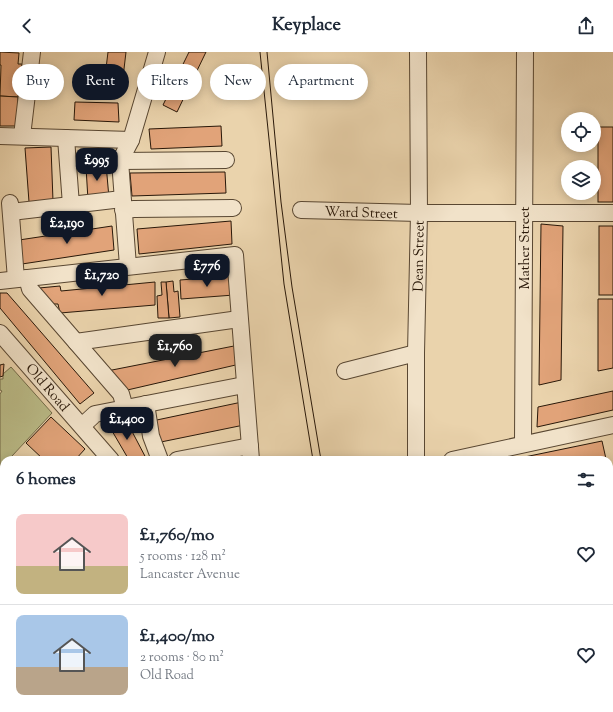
<!DOCTYPE html>
<meta charset="utf-8">
<style>
:root{--surface:#fff;--page:#f6f6f7;--text:#1f2937;--muted:#747a83;--line:#e0e1e3;--accent:#111827}
body{margin:0;font-family:"Sorts Mill Goudy",serif;background:var(--page);color:var(--text);height:100vh;display:flex;flex-direction:column;font-size:15px;white-space:nowrap}
*{box-sizing:border-box;margin:0}
p{font-size:13px;color:var(--muted)}
.icon{flex:none;width:22px;height:22px;fill:none;stroke:currentColor;stroke-width:2;stroke-linecap:round;stroke-linejoin:round}
.map{position:relative;flex:1;overflow:hidden}
.drawer{position:absolute;left:0px;top:404px;width:613px;height:256px;display:flex;flex-direction:column;background:var(--surface);border-radius:12px 12px 0 0;box-shadow:0 2px 10px #0003}
.drawer>*{flex:none}
.top-card{position:absolute;left:12px;top:12px;width:400px;height:36px;display:flex;gap:8px}
.fabs{position:absolute;left:561px;top:60px;display:grid;gap:8px}
.fabs a{display:grid;place-items:center;width:40px;height:40px;border-radius:50%;background:var(--surface);box-shadow:0 2px 10px #0003;font-size:20px}
.price{position:absolute;translate:-50% -34px;padding:0 9px;border-radius:8px;background:var(--accent);color:#fff;font-size:13px;line-height:26px;filter:drop-shadow(0 1px 2px #0008)}
.price::after{content:'';position:absolute;left:50%;top:24px;width:12px;height:9px;margin-left:-6px;background:inherit;clip-path:polygon(0 0,100% 0,50% 100%)}
.price.active{background:#222;color:#fff}
ul{padding:0;list-style:none}
li{display:flex;align-items:center;gap:12px;height:100px;padding:0 16px}
li+li{border-top:1px solid var(--line)}
li span{display:grid;place-items:center;flex:none;width:112px;height:80px;border-radius:8px;color:#555}
li>.icon{margin-inline-start:auto}
span .icon{width:48px;height:48px;fill:#fffc;stroke-width:1}
li b{font-size:17px}
h2{display:flex;justify-content:space-between;align-items:center;height:48px;padding:0 16px;font-size:17px}
.chip{padding:0 14px;border-radius:18px;background:var(--surface);box-shadow:0 2px 10px #0003;font-size:14px;line-height:36px}
.chip.active{background:var(--accent);color:#fff}
header{display:flex;justify-content:space-between;align-items:center;height:52px;padding:0 16px;background:var(--surface);font-size:18px;font-weight:800}
.map>svg:first-child{display:block}
</style>
<header><svg class="icon" aria-label="back" viewBox="0 0 24 24"><path d="M15 5l-7 7 7 7"/></svg>Keyplace<svg class="icon" aria-label="share" viewBox="0 0 24 24"><path d="M12 15V3M7 8l5-5 5 5M5 13v7h14v-7"/></svg></header>
<div class="map">
<svg width="613" height="660" viewBox="0 0 613 660">
<rect width="100%" height="100%" fill="#ead3ac"/>
<filter id="stains"><feTurbulence type="fractalNoise" baseFrequency=".005" numOctaves="4"/><feColorMatrix values="0 0 0 0 .2 0 0 0 0 .09 0 0 0 0 .02 0 0 0 .5 -.17"/></filter>
<radialGradient id="worn" r=".72"><stop offset=".6" stop-color="#630" stop-opacity="0"/><stop offset="1" stop-color="#630" stop-opacity=".3"/></radialGradient>
<polygon fill="#babb87" stroke="#726a48" points="11,315 52,361 12,404 12,408 4,408 4,434 0,434 0,342 2,339 0,338 0,327 3,327 3,322"/>
<g fill="#e1a379" stroke="#291809">
<polygon points="0,0 19,1 18,12 22,12 18,45 0,44 1,13 0,13"/>
<polygon points="108,0 126,0 122,34 104,33"/>
<polygon points="189,0 206,0 177,60 163,53"/>
<polygon points="0,44 18,45 18,74 0,74"/>
<polygon points="75,50 118,51 119,70 74,68"/>
<polygon points="221,74 222,94 151,97 149,77"/>
<rect x="598" y="75" width="15" height="75"/>
<polygon points="51,95 53,149 29,150 25,96"/>
<polygon points="106,112 109,146 88,148 86,115"/>
<polygon points="225,120 226,141 132,144 130,121"/>
<polygon points="231,169 232,192 139,202 137,177"/>
<polygon points="541,172 563,174 561,328 539,333"/>
<polygon points="112,174 114,198 22,212 19,188"/>
<rect x="599" y="174" width="14" height="69"/>
<polygon points="232,224 234,243 181,247 180,228"/>
<polygon points="173,229 174,240 178,239 180,265 169,266 166,230"/>
<polygon points="155,230 155,253 60,261 58,252 51,252 39,236 60,234 61,239"/>
<polygon points="161,230 166,230 169,266 158,266 157,244 162,243"/>
<polygon points="0,241 7,241 94,341 80,352 0,256"/>
<polygon points="598,247 613,247 613,316 598,319"/>
<polygon points="239,293 240,312 123,339 107,319"/>
<polygon points="4,312 3,324 0,325 0,313"/>
<polygon points="613,339 613,358 537,375 538,355"/>
<polygon points="242,350 244,373 156,391 152,369"/>
<polygon points="51,365 85,397 75,408 44,408 26,391"/>
<polygon points="126,368 147,408 129,408 108,372"/>
<polygon points="602,389 606,407 603,408 510,408"/>
<polygon points="609,433 613,451 613,478 609,482"/>
<rect x="0" y="446" width="4" height="32"/>
<rect x="0" y="561" width="4" height="36"/>
<polygon points="4,594 4,609 0,609 0,595"/>
<polygon points="0,624 2,624 2,634 4,634 4,656 18,656 18,660 0,660"/>
<polygon points="249,656 257,656 258,660 239,660"/>
</g>
<g fill="none" stroke-linecap="round" stroke-linejoin="round">
<defs>
<g id="minor">
<polyline points="0,84 131,88"/>
<polyline points="22,84 32,0"/>
<polyline points="66,86 71,153"/>
<polyline points="120,109 226,108"/>
<polyline points="10,151 16,227"/>
<polyline points="123,158 134,157 233,156"/>
<polyline points="301,158 419,161 613,161"/>
<polyline points="11,160 122,147"/>
<polyline points="128,214 120,109 131,88 157,0"/>
<polyline points="27,226 30,237 121,342 125,356"/>
<polyline points="0,229 235,203 251,408"/>
<polyline points="0,281 111,408"/>
<polyline points="76,290 239,267"/>
<polyline points="345,319 416,301"/>
<polyline points="146,352 151,384 160,408"/>
<polyline points="82,374 95,362 244,333"/>
<polyline points="523,391 525,0"/>
<polyline points="177,408 250,394"/>
<polyline points="416,408 416,301 419,161 418,0"/>
<polyline points="452,408 613,373"/>
<polyline points="0,485 4,485"/>
<polyline points="0,536 4,537"/>
<polyline points="609,588 613,592"/>
<polyline points="212,656 213,660"/>
<polyline points="590,656 595,660"/>
<polyline points="167,660 190,656"/>
</g>
</defs>
<use href="#minor" stroke="#594732" stroke-width="18"/>
<use href="#minor" stroke="#f1e2c9" stroke-width="16"/>
<g stroke="#291809" stroke-width="1">
<polyline points="260,0 284,232 313,408"/>
<polyline points="267,0 281,150 292,235 321,408"/>
<polyline points="354,656 355,660"/>
<polyline points="361,656 361,660"/>
</g>
</g>
<g text-anchor="middle" stroke-width="3" stroke-linejoin="round" paint-order="stroke">
<g font-size="14" fill="#291809" stroke="#f1e2c9">
<text transform="translate(361 160) rotate(2)" y="5">Ward Street</text>
<text transform="translate(524 196) rotate(-90)" y="5">Mather Street</text>
<text transform="translate(418 204) rotate(-89)" y="5">Dean Street</text>
<text transform="translate(48 335) rotate(49)" y="5">Old Road</text>
</g>
</g>
<rect width="100%" height="100%" filter="url(#stains)"/>
<rect width="100%" height="100%" fill="url(#worn)"/>
</svg>
<div class="fabs">
<a><svg class="icon" aria-label="locate" viewBox="0 0 24 24"><circle cx="12" cy="12" r="6"/><path d="M12 2v4M12 18v4M2 12h4M18 12h4"/></svg></a>
<a><svg class="icon" aria-label="layers" viewBox="0 0 24 24"><path d="M12 4l9 5-9 5-9-5zM3 14l9 5 9-5"/></svg></a>
</div>
<b class="price" style="left:97px;top:130px">£995</b>
<b class="price" style="left:67px;top:193px">£2,190</b>
<b class="price" style="left:207px;top:236px">£776</b>
<b class="price" style="left:102px;top:245px">£1,720</b>
<b class="price active" style="left:175px;top:316px">£1,760</b>
<b class="price" style="left:127px;top:389px">£1,400</b>
<div class="top-card">
<a class="chip">Buy</a>
<a class="chip active">Rent</a>
<a class="chip">Filters</a>
<a class="chip">New</a>
<a class="chip">Apartment</a>
</div>
<section class="drawer">
<h2>6 homes<svg class="icon" aria-label="filters" viewBox="0 0 24 24"><path d="M4 7h16M4 17h16"/><circle cx="9" cy="7" r="2"/><circle cx="15" cy="17" r="2"/></svg></h2>
<ul>
<li><span style="background:linear-gradient(#f6c9c9 65%,#c2b280 0)"><svg class="icon" aria-label="home" viewBox="0 0 24 24"><path d="M3 11l9-7 9 7M6 9v11h12V9"/></svg></span><div><b>£1,760/mo</b><p>5 rooms · 128 m²</p><p>Lancaster Avenue</p></div><svg class="icon" aria-label="heart" viewBox="0 0 24 24"><path d="M12 20l-8-8c-3-5 5-10 8-4 3-6 11-1 8 4z"/></svg></li>
<li><span style="background:linear-gradient(#a9c7e8 65%,#b9a48a 0)"><svg class="icon" aria-label="home" viewBox="0 0 24 24"><path d="M3 11l9-7 9 7M6 9v11h12V9"/></svg></span><div><b>£1,400/mo</b><p>2 rooms · 80 m²</p><p>Old Road</p></div><svg class="icon" aria-label="heart" viewBox="0 0 24 24"><path d="M12 20l-8-8c-3-5 5-10 8-4 3-6 11-1 8 4z"/></svg></li>
</ul>
</section>
</div>
